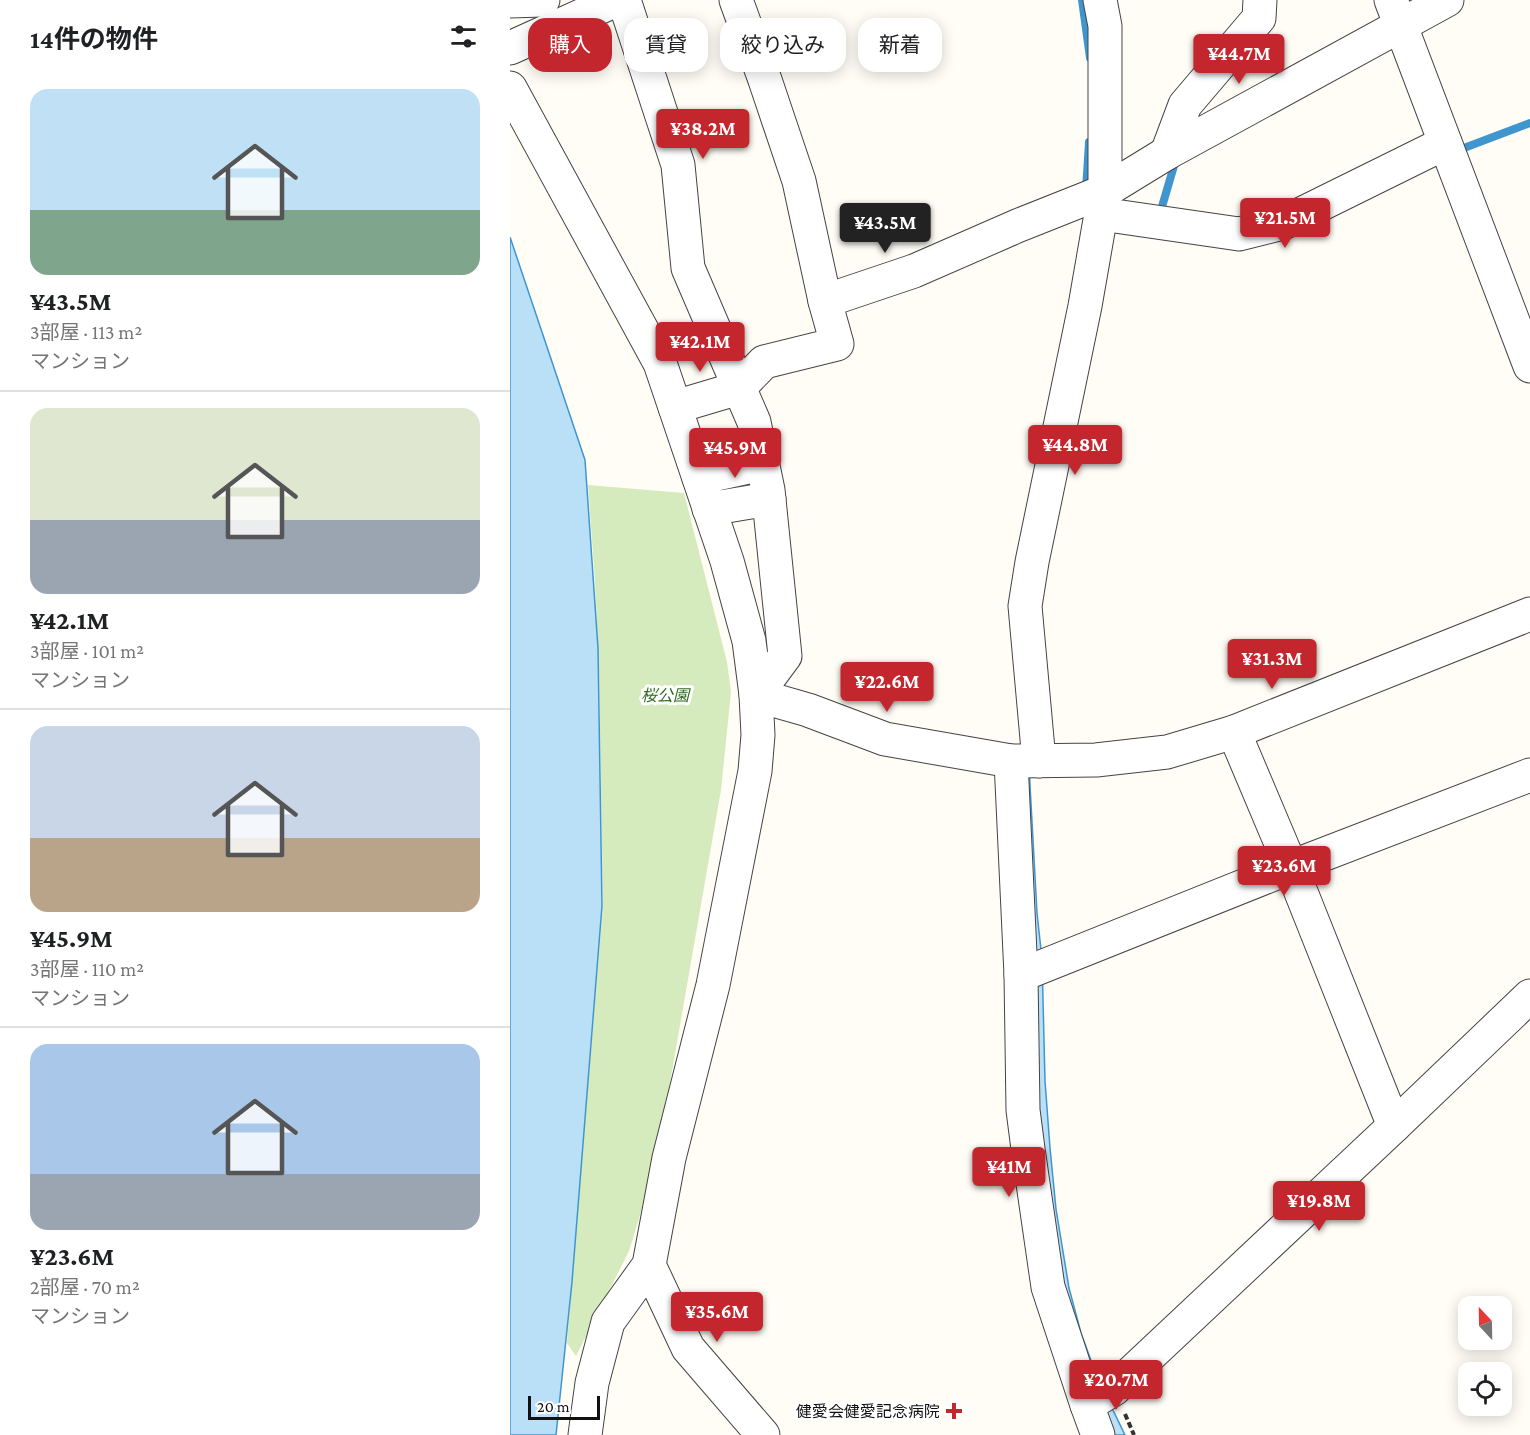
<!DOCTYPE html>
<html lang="ja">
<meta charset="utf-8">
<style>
:root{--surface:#fff;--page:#f6f6f6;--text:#202124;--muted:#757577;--line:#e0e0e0;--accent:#c4262e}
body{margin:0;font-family:"Crimson Pro","Noto Sans JP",serif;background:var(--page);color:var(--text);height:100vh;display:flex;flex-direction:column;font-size:22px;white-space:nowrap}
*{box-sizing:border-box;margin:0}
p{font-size:20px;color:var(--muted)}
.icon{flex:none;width:33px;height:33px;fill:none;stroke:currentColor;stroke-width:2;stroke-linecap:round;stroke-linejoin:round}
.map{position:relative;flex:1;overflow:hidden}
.panel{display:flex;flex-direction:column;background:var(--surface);width:510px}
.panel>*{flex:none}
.banner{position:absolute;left:18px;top:18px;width:570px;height:54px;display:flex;gap:12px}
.needle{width:39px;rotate:338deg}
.buttons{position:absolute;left:948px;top:1296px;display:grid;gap:12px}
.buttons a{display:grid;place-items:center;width:54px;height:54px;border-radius:12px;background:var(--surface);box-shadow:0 3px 15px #0003;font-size:30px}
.scale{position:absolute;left:18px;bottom:15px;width:72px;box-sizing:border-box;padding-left:6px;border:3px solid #111;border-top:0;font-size:16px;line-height:21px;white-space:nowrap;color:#111;-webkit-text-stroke:4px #fff;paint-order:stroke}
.price{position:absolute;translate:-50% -51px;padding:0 14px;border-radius:6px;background:var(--accent);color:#fff;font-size:20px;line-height:39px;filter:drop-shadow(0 2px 3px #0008)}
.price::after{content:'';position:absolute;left:50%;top:36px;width:18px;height:14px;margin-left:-9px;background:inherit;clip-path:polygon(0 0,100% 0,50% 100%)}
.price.current{background:#222;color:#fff}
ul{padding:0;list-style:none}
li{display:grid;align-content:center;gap:12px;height:318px;padding:0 30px}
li+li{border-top:2px solid var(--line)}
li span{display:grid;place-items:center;height:186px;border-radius:18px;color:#555}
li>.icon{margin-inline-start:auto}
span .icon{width:108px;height:108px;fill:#fffc;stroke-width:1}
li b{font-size:26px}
h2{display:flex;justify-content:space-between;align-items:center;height:72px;padding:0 30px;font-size:26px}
.pill{padding:0 21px;border-radius:18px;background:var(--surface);box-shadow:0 3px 15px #0003;font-size:21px;line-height:54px}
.pill.current{background:var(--accent);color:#fff}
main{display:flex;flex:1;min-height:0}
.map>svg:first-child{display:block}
</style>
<main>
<section class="panel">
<h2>14件の物件<svg class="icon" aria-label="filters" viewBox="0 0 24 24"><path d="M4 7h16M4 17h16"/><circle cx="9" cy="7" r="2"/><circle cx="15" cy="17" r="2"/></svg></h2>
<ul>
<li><span style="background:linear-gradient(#bfe0f5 65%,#7fa58c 0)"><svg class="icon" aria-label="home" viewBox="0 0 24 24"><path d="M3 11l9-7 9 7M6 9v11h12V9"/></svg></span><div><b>¥43.5M</b><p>3部屋 · 113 m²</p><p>マンション</p></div></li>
<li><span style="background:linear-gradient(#dfe7d0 60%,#9aa5b1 0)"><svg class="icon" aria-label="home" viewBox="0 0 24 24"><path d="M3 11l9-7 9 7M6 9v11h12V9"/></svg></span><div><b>¥42.1M</b><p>3部屋 · 101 m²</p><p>マンション</p></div></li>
<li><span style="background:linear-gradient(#c9d6e8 60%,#b9a48a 0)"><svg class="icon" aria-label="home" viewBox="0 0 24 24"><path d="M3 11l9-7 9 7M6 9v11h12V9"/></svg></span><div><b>¥45.9M</b><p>3部屋 · 110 m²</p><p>マンション</p></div></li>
<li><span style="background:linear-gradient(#a9c7e8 70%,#9aa5b1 0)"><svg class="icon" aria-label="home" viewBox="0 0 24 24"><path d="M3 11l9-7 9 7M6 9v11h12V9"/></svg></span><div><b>¥23.6M</b><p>2部屋 · 70 m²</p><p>マンション</p></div></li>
</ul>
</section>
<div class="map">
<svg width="1020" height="1435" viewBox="0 0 1020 1435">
<rect width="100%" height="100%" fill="#fffdf5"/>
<polygon fill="#d5ebbd" points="78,485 174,493 217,662 221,692 211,790 146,1163 119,1251 66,1356 57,1343 93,905 89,669 85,582"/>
<g fill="#b9e0f7" stroke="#3f96cf" stroke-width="1.5">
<polygon points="0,237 75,460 88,648 92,906 62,1282 46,1435 0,1435"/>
<polygon points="519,767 527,913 532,959 535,1081 540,1148 546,1209 559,1288 571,1333 587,1377 615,1435 598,1435 566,1361 528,1172 511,769"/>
</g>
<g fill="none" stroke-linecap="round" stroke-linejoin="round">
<g stroke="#3f96cf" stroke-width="8">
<polyline points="572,0 580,58"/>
<polyline points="946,151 1020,123"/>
<polyline points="576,190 579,142"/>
<polyline points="651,210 666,159"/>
</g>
<defs>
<g id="minor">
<polyline points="114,0 168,165 178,268 244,422 258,490 275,656 246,695 298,710 375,739 501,761 586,760 657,752 724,732 1020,614"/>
<polyline points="226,0 255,80 289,181 315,301"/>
<polyline points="881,0 1020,366"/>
<polyline points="0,1 33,0"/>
<polyline points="0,48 106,0"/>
<polyline points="0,88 150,363 217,561 239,641 246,695 248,735 245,771 203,985 159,1158 139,1265 98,1322 82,1383 75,1435"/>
<polyline points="657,153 675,105 749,18 750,0"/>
<polyline points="591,214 729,234 773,223 935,143"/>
<polyline points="165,407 229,388 254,362 327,344 315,301 404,271 507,226 595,191 657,153 937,0"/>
<polyline points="189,478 252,464"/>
<polyline points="199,509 259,499"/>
<polyline points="724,732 781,867 884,1126"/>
<polyline points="501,761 511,975 513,1110 518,1149 538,1287 577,1405 588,1435"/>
<polyline points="529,761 515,606 522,562 575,306 595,191 595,26 590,0"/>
<polyline points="511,975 781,867 1020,775"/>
<polyline points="139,1265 178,1348 253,1435"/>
<polyline points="577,1405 604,1389 884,1126 1020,996"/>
</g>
</defs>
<use href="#minor" stroke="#444" stroke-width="35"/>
<polyline stroke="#333" stroke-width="4" stroke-dasharray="6 3" stroke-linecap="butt" points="615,1414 624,1435"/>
<use href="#minor" stroke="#fff" stroke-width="33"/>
</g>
<path fill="#c4262e" stroke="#fff" stroke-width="2" d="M441 1402h6v6h6v6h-6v6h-6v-6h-6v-6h6z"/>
<g text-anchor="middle" stroke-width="6" stroke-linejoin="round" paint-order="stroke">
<g font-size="16" font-style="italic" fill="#2f6b1f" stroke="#fff">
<text x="155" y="701">桜公園</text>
</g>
<g font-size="16" fill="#111" stroke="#fff" text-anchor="end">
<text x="430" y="1417">健愛会健愛記念病院</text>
</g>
</g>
</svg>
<div class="buttons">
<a><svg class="needle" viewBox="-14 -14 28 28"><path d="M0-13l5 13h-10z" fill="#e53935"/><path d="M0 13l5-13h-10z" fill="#757577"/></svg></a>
<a><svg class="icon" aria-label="locate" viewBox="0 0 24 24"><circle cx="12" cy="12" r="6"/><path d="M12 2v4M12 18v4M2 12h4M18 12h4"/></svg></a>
</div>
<div class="scale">20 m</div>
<b class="price" style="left:729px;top:85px">¥44.7M</b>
<b class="price" style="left:193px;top:160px">¥38.2M</b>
<b class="price" style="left:775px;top:249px">¥21.5M</b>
<b class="price current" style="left:375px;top:254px">¥43.5M</b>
<b class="price" style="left:190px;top:373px">¥42.1M</b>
<b class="price" style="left:565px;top:476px">¥44.8M</b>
<b class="price" style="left:225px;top:479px">¥45.9M</b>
<b class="price" style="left:762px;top:690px">¥31.3M</b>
<b class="price" style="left:377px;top:713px">¥22.6M</b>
<b class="price" style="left:774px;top:897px">¥23.6M</b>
<b class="price" style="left:499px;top:1198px">¥41M</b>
<b class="price" style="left:809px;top:1232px">¥19.8M</b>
<b class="price" style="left:207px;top:1343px">¥35.6M</b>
<b class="price" style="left:606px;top:1411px">¥20.7M</b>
<div class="banner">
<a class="pill current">購入</a>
<a class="pill">賃貸</a>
<a class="pill">絞り込み</a>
<a class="pill">新着</a>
</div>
</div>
</main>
